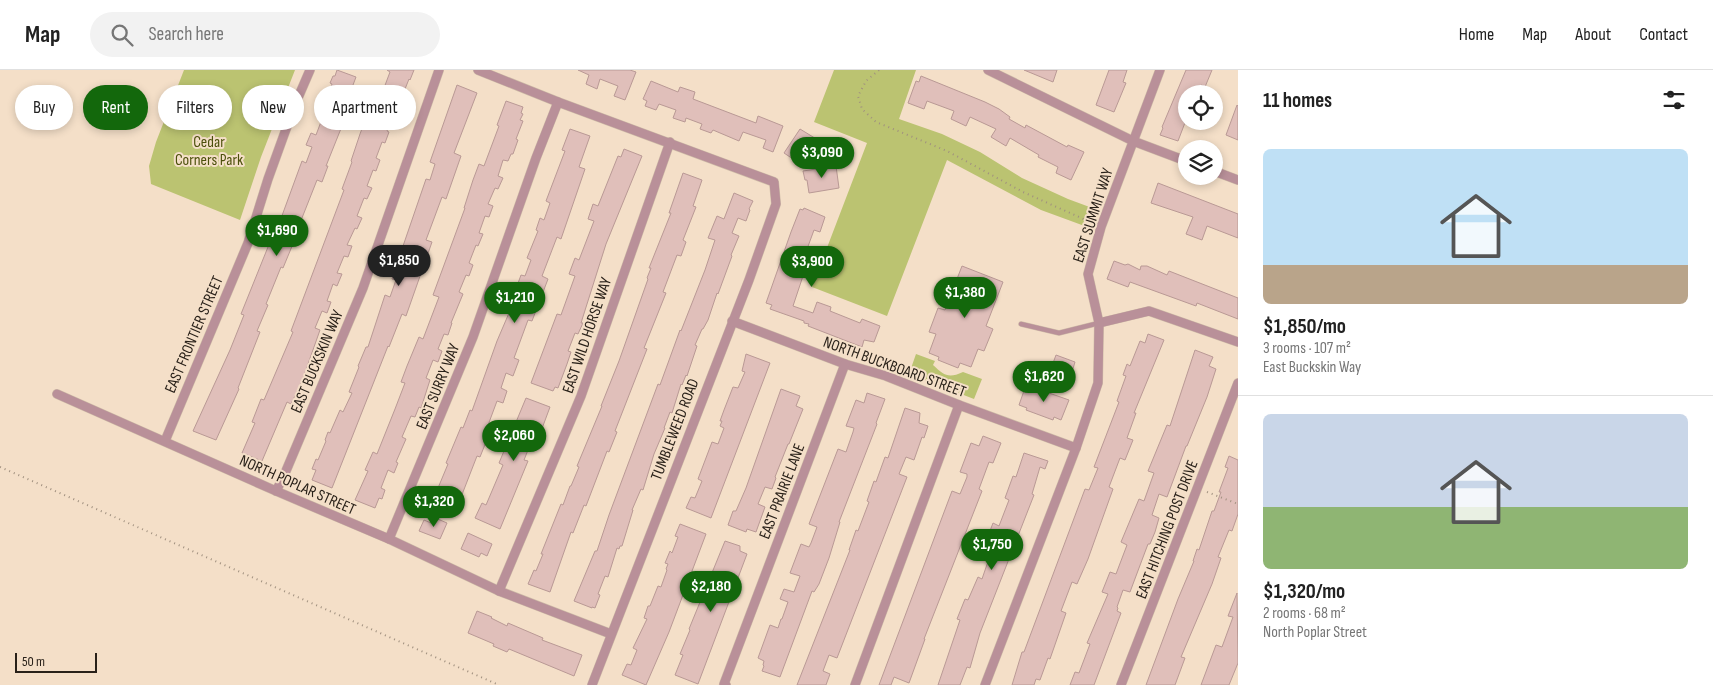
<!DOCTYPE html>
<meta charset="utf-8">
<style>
:root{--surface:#fff;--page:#f2f2f2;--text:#222;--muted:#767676;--line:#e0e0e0;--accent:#13680c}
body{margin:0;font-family:"Sofia Sans Condensed",sans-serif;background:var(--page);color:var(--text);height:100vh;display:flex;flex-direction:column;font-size:19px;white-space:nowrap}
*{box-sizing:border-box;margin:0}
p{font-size:16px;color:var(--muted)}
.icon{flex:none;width:28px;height:28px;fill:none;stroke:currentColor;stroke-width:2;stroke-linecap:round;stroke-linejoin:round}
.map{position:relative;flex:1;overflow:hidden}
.panel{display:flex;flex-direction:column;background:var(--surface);width:475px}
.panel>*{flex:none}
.banner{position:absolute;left:15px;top:15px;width:475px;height:45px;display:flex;gap:10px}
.controls{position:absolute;left:1178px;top:15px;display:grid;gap:10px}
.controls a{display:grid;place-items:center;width:45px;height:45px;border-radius:50%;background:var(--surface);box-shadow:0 2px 8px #0003;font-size:25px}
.scale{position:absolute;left:15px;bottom:12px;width:82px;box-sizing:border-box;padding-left:5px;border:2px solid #292119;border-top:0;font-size:14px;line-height:18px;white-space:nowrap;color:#292119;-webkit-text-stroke:4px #f4dfc8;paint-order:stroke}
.price{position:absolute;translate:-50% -42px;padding:0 11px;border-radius:18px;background:var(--accent);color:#fff;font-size:16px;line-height:32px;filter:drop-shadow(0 1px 2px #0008)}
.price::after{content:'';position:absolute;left:50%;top:30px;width:15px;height:11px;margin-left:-8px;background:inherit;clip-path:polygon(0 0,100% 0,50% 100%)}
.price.current{background:#222;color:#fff}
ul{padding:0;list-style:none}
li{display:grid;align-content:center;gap:10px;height:265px;padding:0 25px}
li+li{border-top:1px solid var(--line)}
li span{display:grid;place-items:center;height:155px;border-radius:8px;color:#555}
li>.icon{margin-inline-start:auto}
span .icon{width:90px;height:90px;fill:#fffc;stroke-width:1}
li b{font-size:21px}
h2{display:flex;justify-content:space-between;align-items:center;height:60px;padding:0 25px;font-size:21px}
.tag{padding:0 18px;border-radius:22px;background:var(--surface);box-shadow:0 2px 8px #0003;font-size:18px;line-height:45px}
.tag.current{background:var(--accent);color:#fff}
header{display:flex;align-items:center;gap:30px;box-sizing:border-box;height:70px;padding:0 25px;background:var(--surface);border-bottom:1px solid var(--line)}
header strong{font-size:24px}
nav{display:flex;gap:28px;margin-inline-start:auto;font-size:18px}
.search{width:350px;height:45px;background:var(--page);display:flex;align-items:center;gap:12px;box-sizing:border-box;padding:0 18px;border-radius:28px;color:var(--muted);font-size:19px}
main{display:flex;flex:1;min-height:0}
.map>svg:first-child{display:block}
</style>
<header>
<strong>Map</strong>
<div class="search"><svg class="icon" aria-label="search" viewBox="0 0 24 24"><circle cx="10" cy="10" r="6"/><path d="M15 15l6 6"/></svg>Search here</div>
<nav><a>Home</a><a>Map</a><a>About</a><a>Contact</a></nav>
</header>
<main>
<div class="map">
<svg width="1238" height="615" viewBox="0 0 1238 615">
<rect width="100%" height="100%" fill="#f4dfc8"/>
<g fill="#bbc371">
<polygon points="184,0 295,0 261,87 240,150 151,114 149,96 156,72"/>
<polygon points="834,0 916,0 899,49 942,64 980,82 1022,108 1068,129 1095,139 1090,158 1041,140 947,90 887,246 812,217 867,73 814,52"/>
<path d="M916 284 935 291 933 295C944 305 948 309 963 302L982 309 974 329 909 304Z"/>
</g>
<g fill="#e0bfba" stroke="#b99995">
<polygon points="337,0 356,7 344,39 348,41 326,96 328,96 322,112 317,110 300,153 307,156 301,171 295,169 283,198 281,197 266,234 268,235 257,261 260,262 238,318 239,319 216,370 193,361 230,280 244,245 241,244 270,172 272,173 302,91 306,93 312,77 306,75 311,63 316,65 322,49 316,47 320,36 324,37 332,14 330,13 333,6 335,6"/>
<polygon points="387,0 414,0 410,10 409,9 397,39 396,39 387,61 389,62 385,73 382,72 376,88 380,90 376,101 373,100 367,116 372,118 367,129 364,128 357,146 362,148 357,159 355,158 347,175 352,176 348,187 344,186 337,203 342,204 337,216 333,214 327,231 331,232 327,243 322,241 315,258 320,260 302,311 291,334 287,332 262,391 242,383 255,353 252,352 261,329 264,330 293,262 291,261 344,120 342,119 352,92 351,91 360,64 366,48 370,50 382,17 384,18 390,2"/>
<polygon points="578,0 630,0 636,2 625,30 614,26 618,16 600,9 597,19 586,14 589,5"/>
<polygon points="1024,0 1057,0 1053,12"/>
<polygon points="1109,0 1127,0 1123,12 1126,13 1114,42 1096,35"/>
<polygon points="1186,0 1212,0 1205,17 1201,15 1198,24 1186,24 1186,50 1178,71 1160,65 1163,58 1162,57"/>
<polygon points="921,6 985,32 999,39 1010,47 1009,49 1025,58 1026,55 1067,77 1068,75 1084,82 1071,110 1056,103 1058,97 1038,87 1039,85 1010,68 1006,76 991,67 996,59 970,47 966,56 951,49 954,41 927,31 924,39 908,33 916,11 919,12"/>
<polygon points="651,11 678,22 680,17 695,22 693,29 756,53 758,46 783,56 773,82 763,78 766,70 743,62 739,71 713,60 711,63 700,59 702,54 686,48 685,52 673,48 676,40 659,34 656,40 645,36 647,31 643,29"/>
<polygon points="457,15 477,23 454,83 461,86 446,129 442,127 426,170 432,172 406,246 402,244 389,277 388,276 332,418 312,410 316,400 312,399 316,389 318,390 326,371 325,370 328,362 330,363 340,340 343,342 352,323 349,322 359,297 358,296 366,277 368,277 385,225 390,227 396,210 392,209 396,196 400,197 406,180 402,179 426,109 430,110 435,94 430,92"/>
<polygon points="213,24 222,27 219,36 210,34"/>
<polygon points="506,31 523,37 521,43 523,44 520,50 523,51 516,69 518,70 513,84 511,84 508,91 503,90 498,106 503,108 498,119 495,118 488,134 493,136 489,147 485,146 479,163 483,164 478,176 476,175 469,193 473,195 469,206 466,205 459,222 463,224 451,253 452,253 448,265 444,264 438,279 442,281 438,292 433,290 426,308 430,310 421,338 419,337 415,347 411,346 402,367 406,369 396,392 398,393 394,403 388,400 381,418 385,420 382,429 379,428 375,438 355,430 368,401 365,400 373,382 377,384 395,339 405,313 401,312 407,296 419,267 423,269 439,227 433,225 465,138 464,138 473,110 479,94 484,96 499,56 497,55"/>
<polygon points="1237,35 1238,36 1238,70 1226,65"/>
<polygon points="570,59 590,66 579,97 585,99 561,169 557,167 542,206 548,209 532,251 528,250 514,288 519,290 513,306 506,303 501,318 507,321 503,333 497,331 484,366 488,367 480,387 477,386 456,440 433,430 448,394 446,393 461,357 463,358 470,340 472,341 497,271 509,243 508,243 512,232 516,233 521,217 517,216 521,205 525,206 531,190 527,188 538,161 536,160 540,148 544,150 550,133 546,131 565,81 562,80"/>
<polygon points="800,59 818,70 802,95 784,83"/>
<polygon points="624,79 642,86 606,174 581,253 583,253 578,264 575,263 568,281 571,282 567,294 558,318 555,317 553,321 531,313 557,244 561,245 575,206 569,204 575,188 579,190 594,151 588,149 593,134 598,136 618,86 621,87"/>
<polygon points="836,96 839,118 809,123 807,110 805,110 803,101"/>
<polygon points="683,103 702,110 693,136 696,137 683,170 686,172 681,186 677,185 663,222 666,223 644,278 647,279 615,361 617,362 609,382 607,381 586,436 584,435 573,463 571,462 550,522 528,514 534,500 536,501 543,484 541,484 561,434 563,435 570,416 571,416 579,397 577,396 602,336 601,336 619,291 648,209 647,208 651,198 649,198 671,143 669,143"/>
<polygon points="1158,113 1238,144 1238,168 1207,156 1202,170 1186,164 1193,147 1151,133"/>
<polygon points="734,123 753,131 749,139 750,140 746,151 738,148 732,163 739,166 731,185 732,186 718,224 717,223 708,250 703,259 702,259 695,275 697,276 687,306 686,305 682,315 681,314 672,343 670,342 664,358 665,358 654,384 643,420 641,419 632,440 633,440 622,476 620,476 619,479 617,478 608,507 605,506 598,524 600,525 595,538 592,537 592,538 574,531 595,481 597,481 609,445 658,314 660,315 680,260 681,261 705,200 715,170 708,168 717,146 724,149"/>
<polygon points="804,138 825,147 820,162 814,160 799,201 804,203 793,236 813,243 817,232 831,237 830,241 860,253 862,249 880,256 874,272 864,270 862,277 808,256 809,254 804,253 804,251 770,239 772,235 766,233 791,162 800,139 803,140"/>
<polygon points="1114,191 1125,195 1128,194 1140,200 1141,196 1147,196 1167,205 1169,201 1238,228 1238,249 1197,233 1196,236 1130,212 1128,217 1107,209"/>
<polygon points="962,196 1003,212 986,256 993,259 984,281 978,279 971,297 960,293 958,298 938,290 939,287 929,283 936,264 929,262 938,238 945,240"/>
<polygon points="1148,264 1164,270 1134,343 1136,343 1127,368 1133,370 1125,390 1120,388 1109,417 1113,419 1088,489 1077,514 1072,512 1061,541 1066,543 1050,589 1048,588 1040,610 1036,609 1034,615 1012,615 1022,582 1024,582 1085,419 1089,420 1098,398 1094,397 1119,332 1117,331 1126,306 1123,305 1127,294 1130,296 1140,271 1145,273"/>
<polygon points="1195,280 1213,287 1209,296 1216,299 1207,327 1187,376 1186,376 1167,427 1159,424 1152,445 1159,448 1155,462 1150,474 1148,474 1130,522 1123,520 1117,537 1118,538 1117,541 1121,543 1094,615 1070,615 1075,602 1079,603 1090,574 1087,573 1108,524 1102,522 1110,502 1116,504 1127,475 1121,472 1139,429 1144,431 1154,403 1148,401 1167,355 1170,356"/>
<polygon points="746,284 770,293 711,448 686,438 691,427 695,428 702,411 698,409 712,372 718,374 724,358 720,356 722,351 720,351 724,340 733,317 738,318 745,302 742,301"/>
<polygon points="1056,285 1075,292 1072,302 1069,302 1067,310 1049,304"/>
<polygon points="1026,315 1069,330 1061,350 1054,347 1053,350 1026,340 1027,338 1019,335"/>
<polygon points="781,319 800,326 796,336 803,339 789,374 788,374 775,407 776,408 772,419 765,417 758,434 765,437 756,462 747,459 746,462 728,455 733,441 736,441 746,418"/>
<polygon points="867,323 885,329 876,353 877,354 839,452 840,452 829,488 819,514 814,522 812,521 780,607 762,601 764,596 763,595 764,591 758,588 770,555 778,558 781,549 782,549 788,532 780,529 784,519 794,522 800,506 790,503 801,474 809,477 811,473 817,457 809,454 838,379 846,382 853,362 854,358 846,356 856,330 864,333"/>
<polygon points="526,328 550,337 537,372 534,371 533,375 530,375 524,390 528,391 500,459 475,448 482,433 486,435 503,395 499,393"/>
<polygon points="905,338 920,343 919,353 928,356 924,368 922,367 914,390 906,387 899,404 907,407 837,588 829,585 823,601 830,604 826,615 797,615 850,480 849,480 856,460 858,461 869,432 867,431 874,411 876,412 885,387 888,388"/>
<polygon points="983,366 1001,373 993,393 989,392 979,419 982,421 924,569 925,569 909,613 894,607 891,615 879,615 952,421 960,424 967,407 967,404 960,402 971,373 979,376"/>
<polygon points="1024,383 1048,391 1045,399 1040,397 1035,414 1032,424 1034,425 980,563 970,598 967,597 960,615 938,615 960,550 957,549 965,529 968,530 978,507 982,509 993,477 985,474 993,453 999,456 1009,430 1005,428 1013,406 1016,407"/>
<polygon points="1229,386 1238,390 1238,444 1232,461 1229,460 1218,487 1221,488 1212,514 1181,587 1185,588 1175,615 1146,615 1178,529 1194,491 1193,491 1197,479 1199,480 1212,441 1214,441 1221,422 1219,422 1228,398 1225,397"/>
<polygon points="433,447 447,453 440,469 419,461 424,450 431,453"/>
<polygon points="680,454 706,464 669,562 646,615 622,605 627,594 631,595 637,580 633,578 647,549 644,548 648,536 650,536 658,516 661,517 667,500 666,499 668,494 665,493 670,481 672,483 678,467 675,466"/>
<polygon points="468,463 492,474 487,486 481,483 479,487 461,479"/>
<polygon points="725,471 740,476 740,481 747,484 698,614 675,605 683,585 680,584 690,560 689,559"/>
<polygon points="1237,523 1238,593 1229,615 1201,615 1216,575 1222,577 1233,547 1228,546"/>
<polygon points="477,541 492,547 491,548 507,556 508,553 543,568 542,570 582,585 574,606 509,579 507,582 493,576 494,574 468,563"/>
</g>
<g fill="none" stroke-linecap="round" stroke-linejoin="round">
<defs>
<polyline id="lane" points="1021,254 1059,263 1099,253"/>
<g id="street">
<polyline points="478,0 558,32 774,112 776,134 749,210 592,615"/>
<polyline points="988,0 1133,71 1186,91"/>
<polyline points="1214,101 1238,110"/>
<polyline points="732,251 845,294 886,306 959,335 1076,378"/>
<polyline points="1099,253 1149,241 1238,272"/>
<polyline points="57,324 276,421 389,469 499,521 611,564"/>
<polyline points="165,371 248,173 268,109 294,37 310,0"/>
<polyline points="276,421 283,408 363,218 439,0"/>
<polyline points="389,469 473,267 536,88 558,32"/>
<polyline points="499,521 581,326 670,72"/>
<polyline points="726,615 724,614 845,294"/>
<polyline points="855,615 959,335"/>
<polyline points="985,615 1076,378 1098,313 1099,253 1088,204 1101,157 1160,0"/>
<polyline points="1121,615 1238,313"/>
</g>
</defs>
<use href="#lane" stroke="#cfbda8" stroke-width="5.5"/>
<use href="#street" stroke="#cfbda8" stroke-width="10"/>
<g stroke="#a0907f" stroke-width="2" stroke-dasharray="1 4" stroke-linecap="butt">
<polyline points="879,0 866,11 858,26 862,39 876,52 947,81 1023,122 1088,151"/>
<polyline points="0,397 499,615"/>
<polyline points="1207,422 1238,434"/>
</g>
<use href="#lane" stroke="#b99099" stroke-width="4.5"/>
<use href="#street" stroke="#b99099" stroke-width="9"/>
</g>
<g text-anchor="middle" stroke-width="4" stroke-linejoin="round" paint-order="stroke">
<g font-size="16" fill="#4c500b" stroke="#f4dfc8">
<text x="209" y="77">Cedar<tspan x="209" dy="18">Corners Park</tspan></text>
</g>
<g font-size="16" fill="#292119" stroke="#f4dfc8">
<text transform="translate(1092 145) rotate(-72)" y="6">EAST SUMMIT WAY</text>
<text transform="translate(193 264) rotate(-67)" y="6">EAST FRONTIER STREET</text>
<text transform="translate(586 265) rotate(-71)" y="6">EAST WILD HORSE WAY</text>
<text transform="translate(316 291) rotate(-67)" y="6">EAST BUCKSKIN WAY</text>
<text transform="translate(895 296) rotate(20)" y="6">NORTH BUCKBOARD STREET</text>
<text transform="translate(437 316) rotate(-68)" y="6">EAST SURRY WAY</text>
<text transform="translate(674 359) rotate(-69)" y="6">TUMBLEWEED ROAD</text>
<text transform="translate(298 414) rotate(24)" y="6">NORTH POPLAR STREET</text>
<text transform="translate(781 421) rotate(-69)" y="6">EAST PRAIRIE LANE</text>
<text transform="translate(1166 459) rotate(-69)" y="6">EAST HITCHING POST DRIVE</text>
</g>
</g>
</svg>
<div class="controls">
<a><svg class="icon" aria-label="locate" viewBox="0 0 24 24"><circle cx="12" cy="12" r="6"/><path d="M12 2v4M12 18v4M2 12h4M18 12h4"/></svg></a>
<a><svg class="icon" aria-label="layers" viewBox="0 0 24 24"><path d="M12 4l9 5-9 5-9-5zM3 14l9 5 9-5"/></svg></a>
</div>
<div class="scale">50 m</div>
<b class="price" style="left:822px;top:109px">$3,090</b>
<b class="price" style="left:277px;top:187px">$1,690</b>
<b class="price current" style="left:399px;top:217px">$1,850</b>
<b class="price" style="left:812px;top:218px">$3,900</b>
<b class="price" style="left:965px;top:249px">$1,380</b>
<b class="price" style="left:515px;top:254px">$1,210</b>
<b class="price" style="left:1044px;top:333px">$1,620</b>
<b class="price" style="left:514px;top:392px">$2,060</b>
<b class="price" style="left:434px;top:458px">$1,320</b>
<b class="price" style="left:992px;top:501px">$1,750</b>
<b class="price" style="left:711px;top:543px">$2,180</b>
<div class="banner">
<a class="tag">Buy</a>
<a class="tag current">Rent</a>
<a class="tag">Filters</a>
<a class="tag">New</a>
<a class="tag">Apartment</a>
</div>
</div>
<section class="panel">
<h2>11 homes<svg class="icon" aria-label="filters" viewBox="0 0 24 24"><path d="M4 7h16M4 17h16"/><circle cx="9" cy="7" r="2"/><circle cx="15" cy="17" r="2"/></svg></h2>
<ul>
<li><span style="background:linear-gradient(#bfe0f5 75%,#b9a48a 0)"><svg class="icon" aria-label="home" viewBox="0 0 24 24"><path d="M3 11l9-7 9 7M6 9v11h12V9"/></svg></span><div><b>$1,850/mo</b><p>3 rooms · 107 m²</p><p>East Buckskin Way</p></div></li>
<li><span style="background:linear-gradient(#c9d6e8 60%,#8fb573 0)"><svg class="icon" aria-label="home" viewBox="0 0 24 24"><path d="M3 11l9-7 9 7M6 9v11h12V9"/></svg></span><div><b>$1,320/mo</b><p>2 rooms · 68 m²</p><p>North Poplar Street</p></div></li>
</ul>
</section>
</main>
